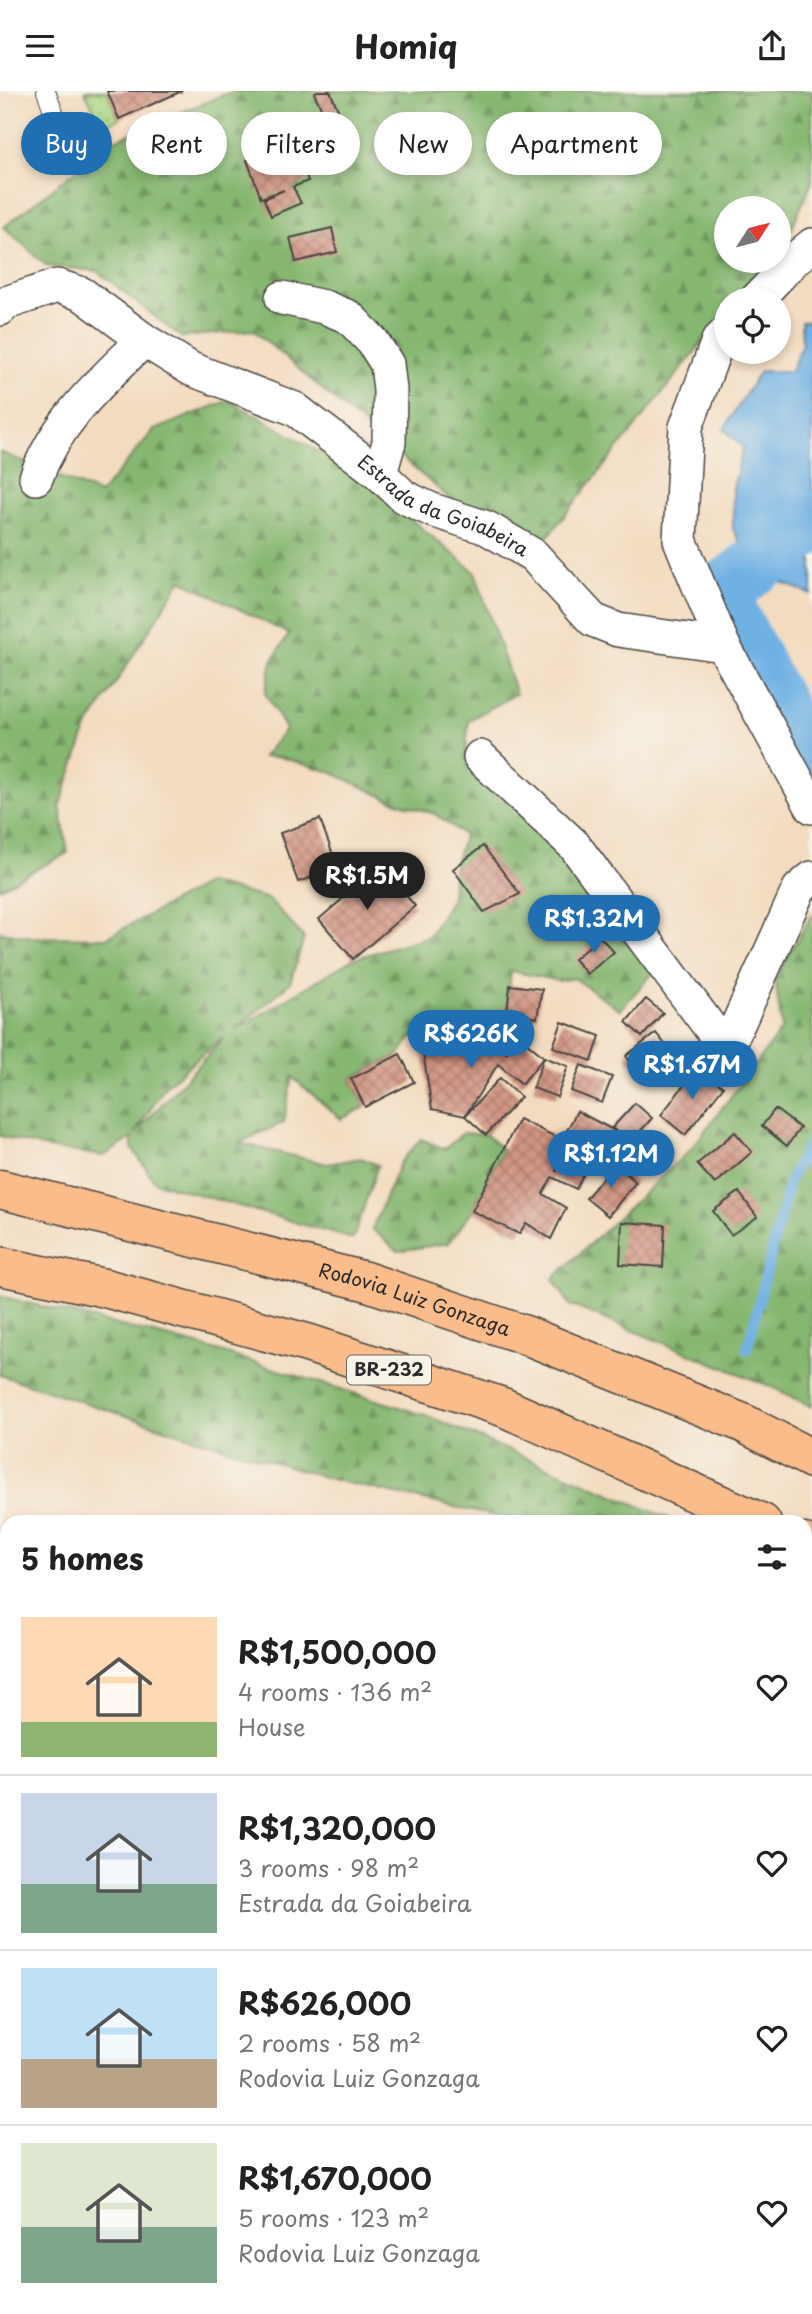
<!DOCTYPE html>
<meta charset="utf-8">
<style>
:root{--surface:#fff;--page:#f6f6f6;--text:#222;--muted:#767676;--line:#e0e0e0;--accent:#1f6fb2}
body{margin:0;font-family:"Playpen Sans",sans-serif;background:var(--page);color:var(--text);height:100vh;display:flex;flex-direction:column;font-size:26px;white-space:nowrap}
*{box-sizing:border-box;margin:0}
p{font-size:23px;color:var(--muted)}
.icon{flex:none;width:38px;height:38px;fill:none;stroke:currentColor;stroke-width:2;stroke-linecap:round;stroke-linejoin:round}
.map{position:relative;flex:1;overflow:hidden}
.sheet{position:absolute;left:0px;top:1424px;width:812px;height:800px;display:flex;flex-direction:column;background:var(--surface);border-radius:21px 21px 0 0;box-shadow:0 4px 10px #0003}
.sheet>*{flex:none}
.hud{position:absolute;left:21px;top:21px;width:770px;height:63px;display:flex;gap:14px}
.needle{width:46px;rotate:54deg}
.controls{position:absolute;left:714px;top:105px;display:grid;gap:14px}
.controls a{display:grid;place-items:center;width:77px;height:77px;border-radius:50%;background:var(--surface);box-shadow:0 4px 10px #0003;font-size:35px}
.price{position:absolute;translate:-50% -60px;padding:0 16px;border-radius:24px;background:var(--accent);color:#fff;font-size:23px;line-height:46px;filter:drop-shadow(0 2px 4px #0008)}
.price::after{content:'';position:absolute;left:50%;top:42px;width:21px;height:16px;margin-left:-10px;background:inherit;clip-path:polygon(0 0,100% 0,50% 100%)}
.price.on{background:#222;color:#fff}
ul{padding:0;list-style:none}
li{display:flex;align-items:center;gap:21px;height:175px;padding:0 21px}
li+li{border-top:2px solid var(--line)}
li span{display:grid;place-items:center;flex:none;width:196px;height:140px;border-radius:0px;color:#555}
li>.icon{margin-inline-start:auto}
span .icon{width:84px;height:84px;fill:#fffc;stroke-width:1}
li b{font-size:30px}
h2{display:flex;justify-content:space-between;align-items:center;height:84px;padding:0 21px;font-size:30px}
.pill{padding:0 24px;border-radius:32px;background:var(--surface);box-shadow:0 4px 10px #0003;font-size:24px;line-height:63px}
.pill.on{background:var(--accent);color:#fff}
header{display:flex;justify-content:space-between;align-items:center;height:91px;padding:0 21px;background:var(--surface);font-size:32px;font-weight:700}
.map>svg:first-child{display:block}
</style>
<header><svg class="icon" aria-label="menu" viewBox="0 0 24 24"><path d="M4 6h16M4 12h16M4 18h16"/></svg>Homiq<svg class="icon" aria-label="share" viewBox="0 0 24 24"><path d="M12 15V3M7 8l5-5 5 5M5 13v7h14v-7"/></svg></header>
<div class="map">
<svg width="812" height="2223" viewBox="0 0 812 2223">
<defs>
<pattern id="grass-dots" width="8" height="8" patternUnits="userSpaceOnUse" patternTransform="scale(1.75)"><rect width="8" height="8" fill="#a8d683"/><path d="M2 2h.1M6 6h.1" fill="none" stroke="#91b871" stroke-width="1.8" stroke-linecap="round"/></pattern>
<pattern id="forest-firs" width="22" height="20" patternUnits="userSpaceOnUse" patternTransform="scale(1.75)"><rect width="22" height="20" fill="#86b771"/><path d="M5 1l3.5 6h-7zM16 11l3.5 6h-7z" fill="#6e955d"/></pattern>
<pattern id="building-cross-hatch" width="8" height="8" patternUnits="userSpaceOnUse" patternTransform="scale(1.75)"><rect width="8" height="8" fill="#d29584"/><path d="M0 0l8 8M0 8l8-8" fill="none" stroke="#ab7a6c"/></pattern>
</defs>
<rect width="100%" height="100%" fill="#f7f3e8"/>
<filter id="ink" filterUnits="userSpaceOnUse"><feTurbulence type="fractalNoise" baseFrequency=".0143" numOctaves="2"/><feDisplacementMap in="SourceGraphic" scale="14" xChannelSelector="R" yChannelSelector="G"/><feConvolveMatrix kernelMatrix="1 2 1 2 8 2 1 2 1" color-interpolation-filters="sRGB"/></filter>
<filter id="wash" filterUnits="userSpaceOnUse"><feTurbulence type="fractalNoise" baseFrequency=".00686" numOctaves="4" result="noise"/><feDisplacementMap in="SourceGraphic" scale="28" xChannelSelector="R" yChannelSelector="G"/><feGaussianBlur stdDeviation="1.57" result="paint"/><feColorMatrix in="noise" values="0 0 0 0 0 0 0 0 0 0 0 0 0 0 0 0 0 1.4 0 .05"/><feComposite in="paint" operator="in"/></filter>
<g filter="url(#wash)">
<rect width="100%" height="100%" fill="#f3dbbf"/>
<g fill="url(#grass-dots)" stroke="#6a8057" stroke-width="2">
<polygon points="85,0 107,0 119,28 102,36"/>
<polygon points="805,1764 812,1765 812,1902 805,1903"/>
<polygon points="7,1875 7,2217 362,2217 356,2223 0,2223 0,1876"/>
</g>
<g fill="url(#forest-firs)" stroke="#58714e" stroke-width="2" fill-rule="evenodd">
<polygon points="233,0 812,0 812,91 789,143 779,156 779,117 726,117 726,170 768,170 737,208 726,208 726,222 526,473 253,239 181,246 97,180 47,175 4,136 114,49"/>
<path d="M229 309 352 380 475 481 516 603 469 629 465 668 555 746 609 830 654 881 620 919 574 887 559 890 511 880 507 922 486 942 452 930 411 947 400 963 351 988 365 1016 341 1028 292 986 284 1031 239 1052 327 1073 361 1067 378 1074 353 1148 155 1091 132 1057V1047L104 1065 47 1057 0 1045V841L32 846 106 847 208 792 269 808 304 847 290 892 235 939 353 868 429 845 452 807 453 778 464 744 435 723 391 709 331 681 280 666H263L286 638 265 602 272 570 289 543 181 489 87 637 60 715 68 762 0 797V361L100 403 154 339ZM222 947 223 948 135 1042 165 995Z"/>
<polygon points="812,823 812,1316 772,1296 570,1214 553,1188 691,1058 782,938 775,888"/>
<polygon points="463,1042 486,1044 503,1059 472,1120 449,1152 398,1160 372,1138 400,1072 421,1048 445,1058"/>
<polygon points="0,1205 194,1253 425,1324 677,1431 522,1431 338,1390 197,1348 0,1284"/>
</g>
<polygon fill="#70b1e4" stroke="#4e6e88" stroke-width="2" points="812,230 812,504 756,481 733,438 733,397 743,356 724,338 760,280 791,280 802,252 801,231"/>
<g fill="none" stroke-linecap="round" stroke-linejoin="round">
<polyline stroke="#70b1e4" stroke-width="10" points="747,1259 790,1087 812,1046"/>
<polyline stroke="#70b1e4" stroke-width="58" points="812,431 719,503 812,683"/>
</g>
<g id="blocks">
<g fill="url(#building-cross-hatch)" fill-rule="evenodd">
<polygon points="107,0 182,0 119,28"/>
<polygon points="317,0 330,0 342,28 331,38 314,2"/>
<polygon points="294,52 308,90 293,96 301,112 271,125 264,108 284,99 261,107 247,69"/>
<polygon points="332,137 337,161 296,171 290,147"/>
<polygon points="320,728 338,778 298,791 280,742"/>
<polygon points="483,755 520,803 484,821 453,778"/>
<polygon points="381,775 415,815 353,868 319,828"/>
<polygon points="600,846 614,861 587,883 574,868"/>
<polygon points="510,894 542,898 537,927 507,922"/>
<polygon points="646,908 663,922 642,946 626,931"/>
<polygon points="562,931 600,945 592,970 553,956"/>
<polygon points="656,942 672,962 641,986 626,965"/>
<polygon points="477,944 477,952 486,961 496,957 507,961 520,946 544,966 522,993 498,973 465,1025 432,1018 421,949 444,955 444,947"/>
<polygon points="400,963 414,991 365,1016 351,988"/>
<polygon points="544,966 568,975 557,1006 533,997"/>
<polygon points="581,974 612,986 602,1012 571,1000"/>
<polygon points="698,976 723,996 685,1044 661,1024"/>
<polygon points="500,987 521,1006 486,1044 465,1025"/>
<path d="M635 1012 652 1027 630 1052 617 1041 602 1069 593 1064 576 1098 552 1086 543 1103 566 1117 551 1148 526 1132 519 1143 472 1120 519 1028 562 1049 577 1020 617 1041 612 1037ZM562 1049 570 1053 556 1081Z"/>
<polygon points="775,1018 800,1037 787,1055 762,1035"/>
<polygon points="735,1041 752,1061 715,1093 697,1073"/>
<polygon points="615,1072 636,1091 608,1125 586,1107"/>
<polygon points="739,1101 757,1126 731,1144 713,1120"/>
<polygon points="622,1131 665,1134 663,1176 620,1173"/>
</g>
</g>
</g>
<g filter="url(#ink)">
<use href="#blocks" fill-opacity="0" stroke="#494541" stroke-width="2"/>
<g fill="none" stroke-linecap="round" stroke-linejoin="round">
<defs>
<polyline id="service" points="46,0 56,27"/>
<g id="minor">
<polyline points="282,207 324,216 349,226 373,251 387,273 390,299 389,351 380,383"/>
<polyline points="757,208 794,169 812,154"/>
<path id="s1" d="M0 218 6 212 57 195 82 203 144 249 191 278 295 318 380 383 404 406 432 419 487 437 533 464 593 529 618 539 723 554 812 716"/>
<path d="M36 387C56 330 102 290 144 249"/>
<polyline points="723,554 680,449 686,336 718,250 726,242"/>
<polyline points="480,666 574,754 715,943 724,949 734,942 799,798 812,787"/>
</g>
<g id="trunk">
<path id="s2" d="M0 1098 365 1190 528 1245 743 1332 812 1368"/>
<polyline points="0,1175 105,1197 307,1252 503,1316 762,1432"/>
<polyline points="805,1452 812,1456"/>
</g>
</defs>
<use href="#service" stroke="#494541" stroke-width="20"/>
<use href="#minor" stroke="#494541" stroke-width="36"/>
<use href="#trunk" stroke="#494541" stroke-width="41"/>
<polyline stroke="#494541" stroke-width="4.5" stroke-dasharray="2 5" stroke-linecap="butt" points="0,1599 7,1598"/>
<use href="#service" stroke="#fff" stroke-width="18"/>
<use href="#minor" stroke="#fff" stroke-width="33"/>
<use href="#trunk" stroke="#f9bc8a" stroke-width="38"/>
</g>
</g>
<g text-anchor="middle" stroke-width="6" stroke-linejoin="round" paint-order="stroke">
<rect fill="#f7f3e8" stroke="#686764" stroke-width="2" x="347" y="1264.5" width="84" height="29" rx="5"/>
<g font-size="18" font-weight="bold" fill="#2b2b2b">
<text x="389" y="1285">BR-232</text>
</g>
<g font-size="19" fill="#2b2b2b" stroke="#f7f3e8">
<text dy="7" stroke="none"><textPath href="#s1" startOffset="511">Estrada da Goiabeira</textPath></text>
<text dy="7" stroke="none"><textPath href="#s2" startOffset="429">Rodovia Luiz Gonzaga</textPath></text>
</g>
</g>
</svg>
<div class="controls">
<a><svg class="needle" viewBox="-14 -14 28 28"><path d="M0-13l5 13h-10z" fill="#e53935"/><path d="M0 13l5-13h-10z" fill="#767676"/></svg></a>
<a><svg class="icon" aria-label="locate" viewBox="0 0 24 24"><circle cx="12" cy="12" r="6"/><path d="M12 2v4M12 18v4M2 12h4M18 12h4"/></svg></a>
</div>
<b class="price on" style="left:367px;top:821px">R$1.5M</b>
<b class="price" style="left:594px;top:864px">R$1.32M</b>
<b class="price" style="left:471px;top:979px">R$626K</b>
<b class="price" style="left:692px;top:1010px">R$1.67M</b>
<b class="price" style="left:611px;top:1099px">R$1.12M</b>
<div class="hud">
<a class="pill on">Buy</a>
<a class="pill">Rent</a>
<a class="pill">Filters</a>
<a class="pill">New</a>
<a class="pill">Apartment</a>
</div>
<section class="sheet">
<h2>5 homes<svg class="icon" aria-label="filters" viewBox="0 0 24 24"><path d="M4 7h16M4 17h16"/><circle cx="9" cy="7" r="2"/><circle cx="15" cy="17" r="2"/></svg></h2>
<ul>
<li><span style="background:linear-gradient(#ffd9b3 75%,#8fb573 0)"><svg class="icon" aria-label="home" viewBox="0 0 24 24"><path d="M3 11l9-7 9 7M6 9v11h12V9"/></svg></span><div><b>R$1,500,000</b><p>4 rooms · 136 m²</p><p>House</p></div><svg class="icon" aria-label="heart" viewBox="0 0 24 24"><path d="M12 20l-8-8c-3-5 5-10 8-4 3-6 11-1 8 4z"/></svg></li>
<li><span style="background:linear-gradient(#c9d6e8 65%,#7fa58c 0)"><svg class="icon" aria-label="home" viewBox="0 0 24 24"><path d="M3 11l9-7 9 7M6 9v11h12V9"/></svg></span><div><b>R$1,320,000</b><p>3 rooms · 98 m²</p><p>Estrada da Goiabeira</p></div><svg class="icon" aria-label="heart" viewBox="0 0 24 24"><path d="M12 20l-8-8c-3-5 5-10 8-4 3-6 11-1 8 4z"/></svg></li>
<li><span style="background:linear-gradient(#bfe0f5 65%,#b9a48a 0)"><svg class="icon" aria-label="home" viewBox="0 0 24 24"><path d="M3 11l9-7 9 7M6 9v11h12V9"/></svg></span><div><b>R$626,000</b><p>2 rooms · 58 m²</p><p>Rodovia Luiz Gonzaga</p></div><svg class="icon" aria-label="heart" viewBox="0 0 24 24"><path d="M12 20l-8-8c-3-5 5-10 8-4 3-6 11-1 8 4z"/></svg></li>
<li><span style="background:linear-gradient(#dfe7d0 60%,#7fa58c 0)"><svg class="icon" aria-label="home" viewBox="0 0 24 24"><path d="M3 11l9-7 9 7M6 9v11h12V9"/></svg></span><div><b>R$1,670,000</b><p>5 rooms · 123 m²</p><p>Rodovia Luiz Gonzaga</p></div><svg class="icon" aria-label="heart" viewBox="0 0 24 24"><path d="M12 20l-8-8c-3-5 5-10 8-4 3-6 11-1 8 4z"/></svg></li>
</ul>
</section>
</div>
